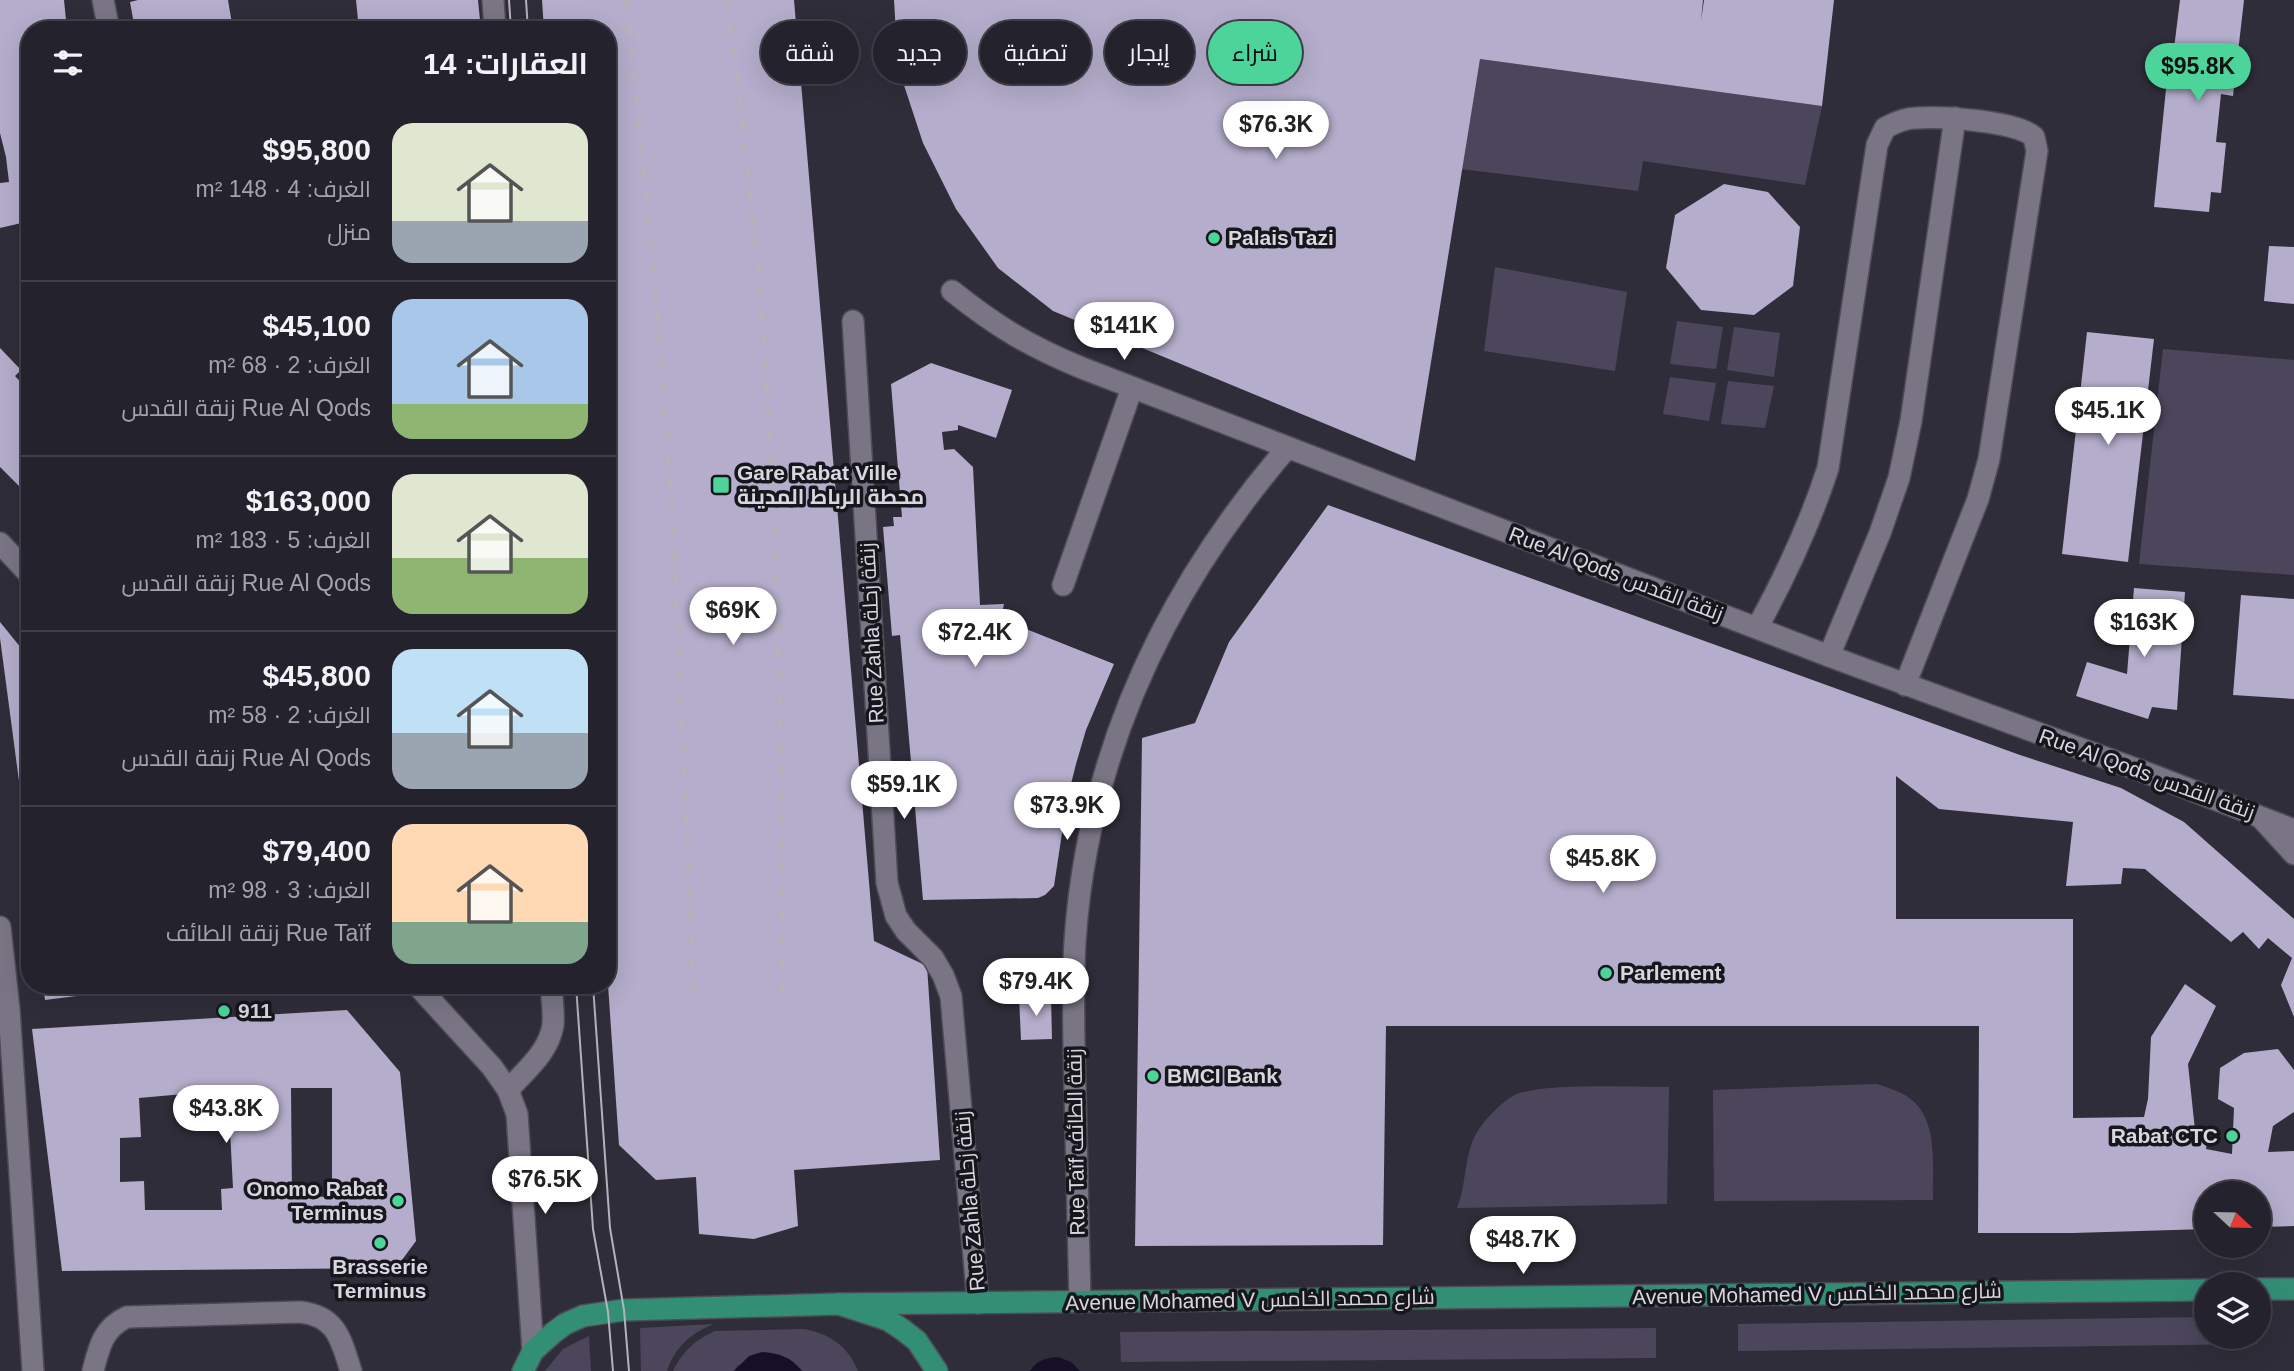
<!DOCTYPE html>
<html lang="ar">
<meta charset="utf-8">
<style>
:root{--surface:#24222c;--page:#2c2a34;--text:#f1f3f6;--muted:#a3a4a9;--line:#413f48;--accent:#4cd49b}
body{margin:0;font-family:Arial,Cairo,sans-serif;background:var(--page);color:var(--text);direction:rtl;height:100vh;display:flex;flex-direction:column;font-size:26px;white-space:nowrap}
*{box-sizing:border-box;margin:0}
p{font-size:23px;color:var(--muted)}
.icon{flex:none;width:38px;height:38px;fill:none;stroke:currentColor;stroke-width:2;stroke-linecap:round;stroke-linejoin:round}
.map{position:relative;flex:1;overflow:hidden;direction:ltr}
.side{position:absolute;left:21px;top:21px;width:595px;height:973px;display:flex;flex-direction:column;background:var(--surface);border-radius:28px;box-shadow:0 7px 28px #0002,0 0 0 2px var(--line);direction:rtl}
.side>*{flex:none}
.guide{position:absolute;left:637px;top:21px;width:665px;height:63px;direction:rtl;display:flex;gap:14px}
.needle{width:46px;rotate:112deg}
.buttons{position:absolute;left:2194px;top:1181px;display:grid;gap:14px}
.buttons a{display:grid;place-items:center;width:77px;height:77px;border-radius:50%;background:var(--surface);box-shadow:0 7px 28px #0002,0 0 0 2px var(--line);font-size:35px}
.price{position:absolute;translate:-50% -60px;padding:0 16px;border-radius:24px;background:#fff;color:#222;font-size:23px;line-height:46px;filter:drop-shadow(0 2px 4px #0008)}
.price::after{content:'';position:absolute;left:50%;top:42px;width:21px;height:16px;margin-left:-10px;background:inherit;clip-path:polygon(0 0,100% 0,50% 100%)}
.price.on{background:var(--accent);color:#111}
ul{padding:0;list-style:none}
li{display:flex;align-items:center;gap:21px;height:175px;padding:0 28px}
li+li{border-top:2px solid var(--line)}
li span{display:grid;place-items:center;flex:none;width:196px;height:140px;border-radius:21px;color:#555}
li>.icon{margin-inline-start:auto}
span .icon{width:84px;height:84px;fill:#fffc;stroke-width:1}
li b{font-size:30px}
h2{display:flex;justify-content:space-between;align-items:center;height:84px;padding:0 28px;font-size:30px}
.tag{padding:0 24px;border-radius:32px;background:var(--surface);box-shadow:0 7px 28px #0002,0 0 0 2px var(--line);font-size:24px;line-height:63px}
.tag.on{background:var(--accent);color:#111}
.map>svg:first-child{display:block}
</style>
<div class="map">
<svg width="2294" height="1371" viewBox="0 0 2294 1371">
<rect width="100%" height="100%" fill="#302d3a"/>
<g fill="#4c465d">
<polygon points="1480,59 1822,106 1805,185 1643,161 1638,191 1461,169"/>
<polygon points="1495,267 1627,292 1615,371 1484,351"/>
<polygon points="1677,321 1723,327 1716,369 1670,364"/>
<polygon points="1734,327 1780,333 1774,377 1727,370"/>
<polygon points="2163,349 2294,360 2294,575 2139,564"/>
<polygon points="1670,377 1716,383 1709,421 1663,414"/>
<polygon points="1728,381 1774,386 1765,428 1721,424"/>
<path d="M1877 1084C1888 1088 1903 1092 1912 1100 1939 1123 1932 1168 1933 1200L1714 1201 1713 1090Z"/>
<path d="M1669 1087 1667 1204 1457 1208C1466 1186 1464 1162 1473 1140 1480 1124 1498 1105 1513 1096 1536 1082 1637 1087 1669 1087Z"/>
<polygon points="2207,1317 2207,1337 2256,1337 2257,1344 1738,1351 1738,1324"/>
<path d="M714 1324C691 1333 675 1347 667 1371H641L640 1328Z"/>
<polygon points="1656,1328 1656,1358 1121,1362 1120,1332"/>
<path d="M803 1329C829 1333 848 1346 858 1371H802L800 1368 738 1365 734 1371H673C683 1351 695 1340 715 1331Z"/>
<polygon points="589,1336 591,1371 545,1371 563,1349"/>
</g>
<g fill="#160f25">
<path d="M762 1352C779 1353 791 1357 802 1371H734L749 1356Z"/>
<path d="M1058 1357 1071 1362 1080 1371H1030C1037 1360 1046 1358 1058 1357Z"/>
</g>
<g fill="#b4adcb" fill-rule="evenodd">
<polygon points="0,0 64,0 67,30 30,30 30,221 0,228 0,183 9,182 6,157 0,133"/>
<polygon points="138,0 228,0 233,30 135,30 130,2"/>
<polygon points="356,0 478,0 481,30 359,30"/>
<polygon points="542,0 794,0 874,941 927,966 940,1160 794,1170 798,1226 754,1239 699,1234 696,1177 656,1180 619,1145 607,970 607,30 544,30"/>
<polygon points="894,0 1703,0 1701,21 1704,0 1834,0 1822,106 1480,59 1415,461 1053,311 998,268 956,209 923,143 898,67"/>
<polygon points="2180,0 2244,0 2233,96 2221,94 2216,142 2226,143 2221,193 2211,192 2209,212 2154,207 2166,89 2169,89"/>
<polygon points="1724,184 1768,192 1800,227 1793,286 1754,315 1701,310 1666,268 1675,215"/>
<polygon points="2269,246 2294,247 2294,304 2264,301"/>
<polygon points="2087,332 2154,339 2128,562 2062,554"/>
<polygon points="0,348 21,370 15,376 30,392 30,497 0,467"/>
<polygon points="931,363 1012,390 996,438 958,425 958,430 942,432 944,450 954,449 973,467 980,605 1004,604 1001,619 1114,664 1086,730 1076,764 1067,800 1054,886 1045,895 1038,898 923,900 900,635 892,636 883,527 894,526 893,517 902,517 891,384"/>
<polygon points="1328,505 2020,755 2121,788 2184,822 2294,919 2294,1017 2281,985 2292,958 2268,938 2259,949 2243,932 2231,942 2145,869 2123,868 2121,884 2066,886 2073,822 1939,809 1896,776 1896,919 2073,919 2073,1118 2144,1117 2148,1099 2151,1037 2185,984 2216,1006 2188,1064 2195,1130 2209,1130 2206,1149 2232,1154 2234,1108 2218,1099 2220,1068 2244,1053 2278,1049 2294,1070 2294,1112 2273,1126 2268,1152 2294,1151 2294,1226 2259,1227 2259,1194 2207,1194 2207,1229 2073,1233 1978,1233 1979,1026 1386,1026 1383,1245 1135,1246 1142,738 1195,723 1229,642"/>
<polygon points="2134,588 2185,592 2177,710 2152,707 2148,719 2076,696 2087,662 2127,674"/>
<polygon points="2241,595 2294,599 2294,699 2233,695"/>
<polygon points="0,622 30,659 30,864 0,638"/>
<polygon points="43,985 147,985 147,987 45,1000"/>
<polygon points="1051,996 1052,1039 1021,1040 1019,997"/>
<path d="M347 1010 400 1072 416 1241 396 1268 62 1271 32 1029ZM291 1088H332V1197L292 1196ZM184 1094 186 1113 229 1111 233 1188 221 1189 222 1210H145L144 1181 120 1182V1138L141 1137 139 1098Z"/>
</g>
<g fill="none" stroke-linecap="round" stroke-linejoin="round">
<defs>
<g id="minor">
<polyline points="103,0 109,30"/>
<polyline points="493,0 495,30"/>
<path d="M952 291C997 327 1029 346 1082 368L1829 656 2155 776 2294 830"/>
<polyline points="853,321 887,883 896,916 906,931 933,958 943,975 951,996 978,1303"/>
<polyline points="0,543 30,575"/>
<polyline points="1063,585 1132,388"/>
<path d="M1757 628C1785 577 1810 524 1828 468L1877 145 1885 128C1894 123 1905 118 1916 118 1940 116 2017 121 2034 137L2037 151 1989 459 1978 499 1905 685"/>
<polyline points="1829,656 1880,533 1899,478 1911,421 1955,118"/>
<polyline points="2262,819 2294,854"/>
<polyline points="0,927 9,1009 33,1371"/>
<polyline points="417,985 492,1067 508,1090 517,1114 533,1351"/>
<path d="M508 1090C525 1071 549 1052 553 1025 554 1012 552 998 551 985"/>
<path d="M1080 1302C1078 1231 1077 1161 1075 1090 1074 1040 1072 991 1075 941 1088 753 1166 589 1287 448"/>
<path d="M93 1371C99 1347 103 1328 127 1317L300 1312C337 1316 341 1340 351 1371"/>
</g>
<g id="major">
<polyline points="2259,1289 2294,1289"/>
<polyline points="839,1304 2207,1290"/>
<polyline points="523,1371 533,1351 553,1333 565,1324 583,1316 624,1310 839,1304 888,1320 903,1330 917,1341 937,1371"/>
</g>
</defs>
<use href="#minor" stroke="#4e4b56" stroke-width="24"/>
<use href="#major" stroke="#4e4b56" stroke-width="24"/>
<use href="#minor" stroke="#797585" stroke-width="21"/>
<use href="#major" stroke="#338e76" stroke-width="21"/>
<g stroke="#b4b2bc" stroke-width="2">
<polyline points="509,0 511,30"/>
<polyline points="526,0 528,30"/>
<polyline points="576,985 593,1229 608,1312 613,1371"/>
<polyline points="593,985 610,1228 624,1310 629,1371"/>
</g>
<g stroke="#b4b2bc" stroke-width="5" stroke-dasharray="12 12" stroke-linecap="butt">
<polyline points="626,0 656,293 673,525 694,996"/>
<polyline points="726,0 736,67 761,297 775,528 781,760 782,995"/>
</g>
</g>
<g fill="#4cd49b" stroke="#18161d" stroke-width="2.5">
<circle cx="1214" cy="238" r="7"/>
<rect x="712" y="476" width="18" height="18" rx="3.5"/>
<circle cx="1606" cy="973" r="7"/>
<circle cx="224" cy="1011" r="7"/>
<circle cx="1153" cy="1076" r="7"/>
<circle cx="2232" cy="1136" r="7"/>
<circle cx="398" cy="1201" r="7"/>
<circle cx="380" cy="1243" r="7"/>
</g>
<g text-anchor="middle" stroke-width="7" stroke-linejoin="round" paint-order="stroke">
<g font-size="21" font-weight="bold" fill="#d8d6df" stroke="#18161d" text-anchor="start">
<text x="1228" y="245">Palais Tazi</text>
<text x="737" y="480">Gare Rabat Ville<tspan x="737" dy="24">محطة الرباط المدينة</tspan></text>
<text x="1620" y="980">Parlement</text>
<text x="238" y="1018">911</text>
<text x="1167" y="1083">BMCI Bank</text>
<text x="2218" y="1143" text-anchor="end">Rabat CTC</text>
<text x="384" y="1196" text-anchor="end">Onomo Rabat<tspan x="384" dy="24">Terminus</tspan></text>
<text x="380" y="1274" text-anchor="middle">Brasserie<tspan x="380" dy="24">Terminus</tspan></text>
</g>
<g font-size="21" fill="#d8d6df" stroke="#18161d">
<text transform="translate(1616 574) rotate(21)" y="7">Rue Al Qods زنقة القدس</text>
<text transform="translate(872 633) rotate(-93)" y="7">Rue Zahla زنقة زحلة</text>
<text transform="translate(2147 774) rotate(20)" y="7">Rue Al Qods زنقة القدس</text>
<text transform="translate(1076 1142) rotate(-91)" y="7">Rue Taïf زنقة الطائف</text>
<text transform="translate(970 1201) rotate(-95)" y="7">Rue Zahla زنقة زحلة</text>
<text transform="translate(1817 1294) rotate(-1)" y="7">Avenue Mohamed V شارع محمد الخامس</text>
<text transform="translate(1250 1300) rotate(-1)" y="7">Avenue Mohamed V شارع محمد الخامس</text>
</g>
</g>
</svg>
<div class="buttons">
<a><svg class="needle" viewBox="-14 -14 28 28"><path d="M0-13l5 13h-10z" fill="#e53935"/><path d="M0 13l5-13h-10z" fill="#a3a4a9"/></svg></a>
<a><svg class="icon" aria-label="layers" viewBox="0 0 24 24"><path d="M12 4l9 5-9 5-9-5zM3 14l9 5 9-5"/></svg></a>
</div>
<b class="price on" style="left:2198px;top:103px">$95.8K</b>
<b class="price" style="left:1276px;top:161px">$76.3K</b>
<b class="price" style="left:1124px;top:362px">$141K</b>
<b class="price" style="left:2108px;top:447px">$45.1K</b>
<b class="price" style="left:733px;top:647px">$69K</b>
<b class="price" style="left:2144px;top:659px">$163K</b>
<b class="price" style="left:975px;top:669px">$72.4K</b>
<b class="price" style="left:904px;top:821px">$59.1K</b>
<b class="price" style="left:1067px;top:842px">$73.9K</b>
<b class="price" style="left:1603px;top:895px">$45.8K</b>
<b class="price" style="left:1036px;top:1018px">$79.4K</b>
<b class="price" style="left:226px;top:1145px">$43.8K</b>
<b class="price" style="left:545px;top:1216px">$76.5K</b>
<b class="price" style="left:1523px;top:1276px">$48.7K</b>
<div class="guide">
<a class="tag on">شراء</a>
<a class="tag">إيجار</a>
<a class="tag">تصفية</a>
<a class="tag">جديد</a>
<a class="tag">شقة</a>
</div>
<section class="side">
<h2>العقارات: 14<svg class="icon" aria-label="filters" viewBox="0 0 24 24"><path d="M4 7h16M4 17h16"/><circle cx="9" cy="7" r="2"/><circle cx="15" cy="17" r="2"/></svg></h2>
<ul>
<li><span style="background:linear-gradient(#dfe7d0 70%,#9aa5b1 0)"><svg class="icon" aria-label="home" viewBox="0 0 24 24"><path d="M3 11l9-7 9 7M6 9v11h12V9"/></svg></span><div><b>$95,800</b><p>الغرف: 4 · 148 m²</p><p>منزل</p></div></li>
<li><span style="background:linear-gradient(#a9c7e8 75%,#8fb573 0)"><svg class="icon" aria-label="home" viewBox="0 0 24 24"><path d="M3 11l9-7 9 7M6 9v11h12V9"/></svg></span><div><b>$45,100</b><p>الغرف: 2 · 68 m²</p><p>Rue Al Qods زنقة القدس</p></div></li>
<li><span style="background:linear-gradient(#dfe7d0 60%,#8fb573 0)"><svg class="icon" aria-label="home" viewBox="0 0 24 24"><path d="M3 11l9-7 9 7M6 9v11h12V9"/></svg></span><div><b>$163,000</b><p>الغرف: 5 · 183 m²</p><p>Rue Al Qods زنقة القدس</p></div></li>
<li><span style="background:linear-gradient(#bfe0f5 60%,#9aa5b1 0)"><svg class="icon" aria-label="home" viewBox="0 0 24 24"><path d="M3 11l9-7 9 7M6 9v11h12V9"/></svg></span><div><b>$45,800</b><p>الغرف: 2 · 58 m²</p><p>Rue Al Qods زنقة القدس</p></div></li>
<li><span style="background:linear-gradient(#ffd9b3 70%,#7fa58c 0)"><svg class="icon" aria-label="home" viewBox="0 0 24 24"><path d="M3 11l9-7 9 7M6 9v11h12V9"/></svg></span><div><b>$79,400</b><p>الغرف: 3 · 98 m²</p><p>Rue Taïf زنقة الطائف</p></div></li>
</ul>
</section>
</div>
